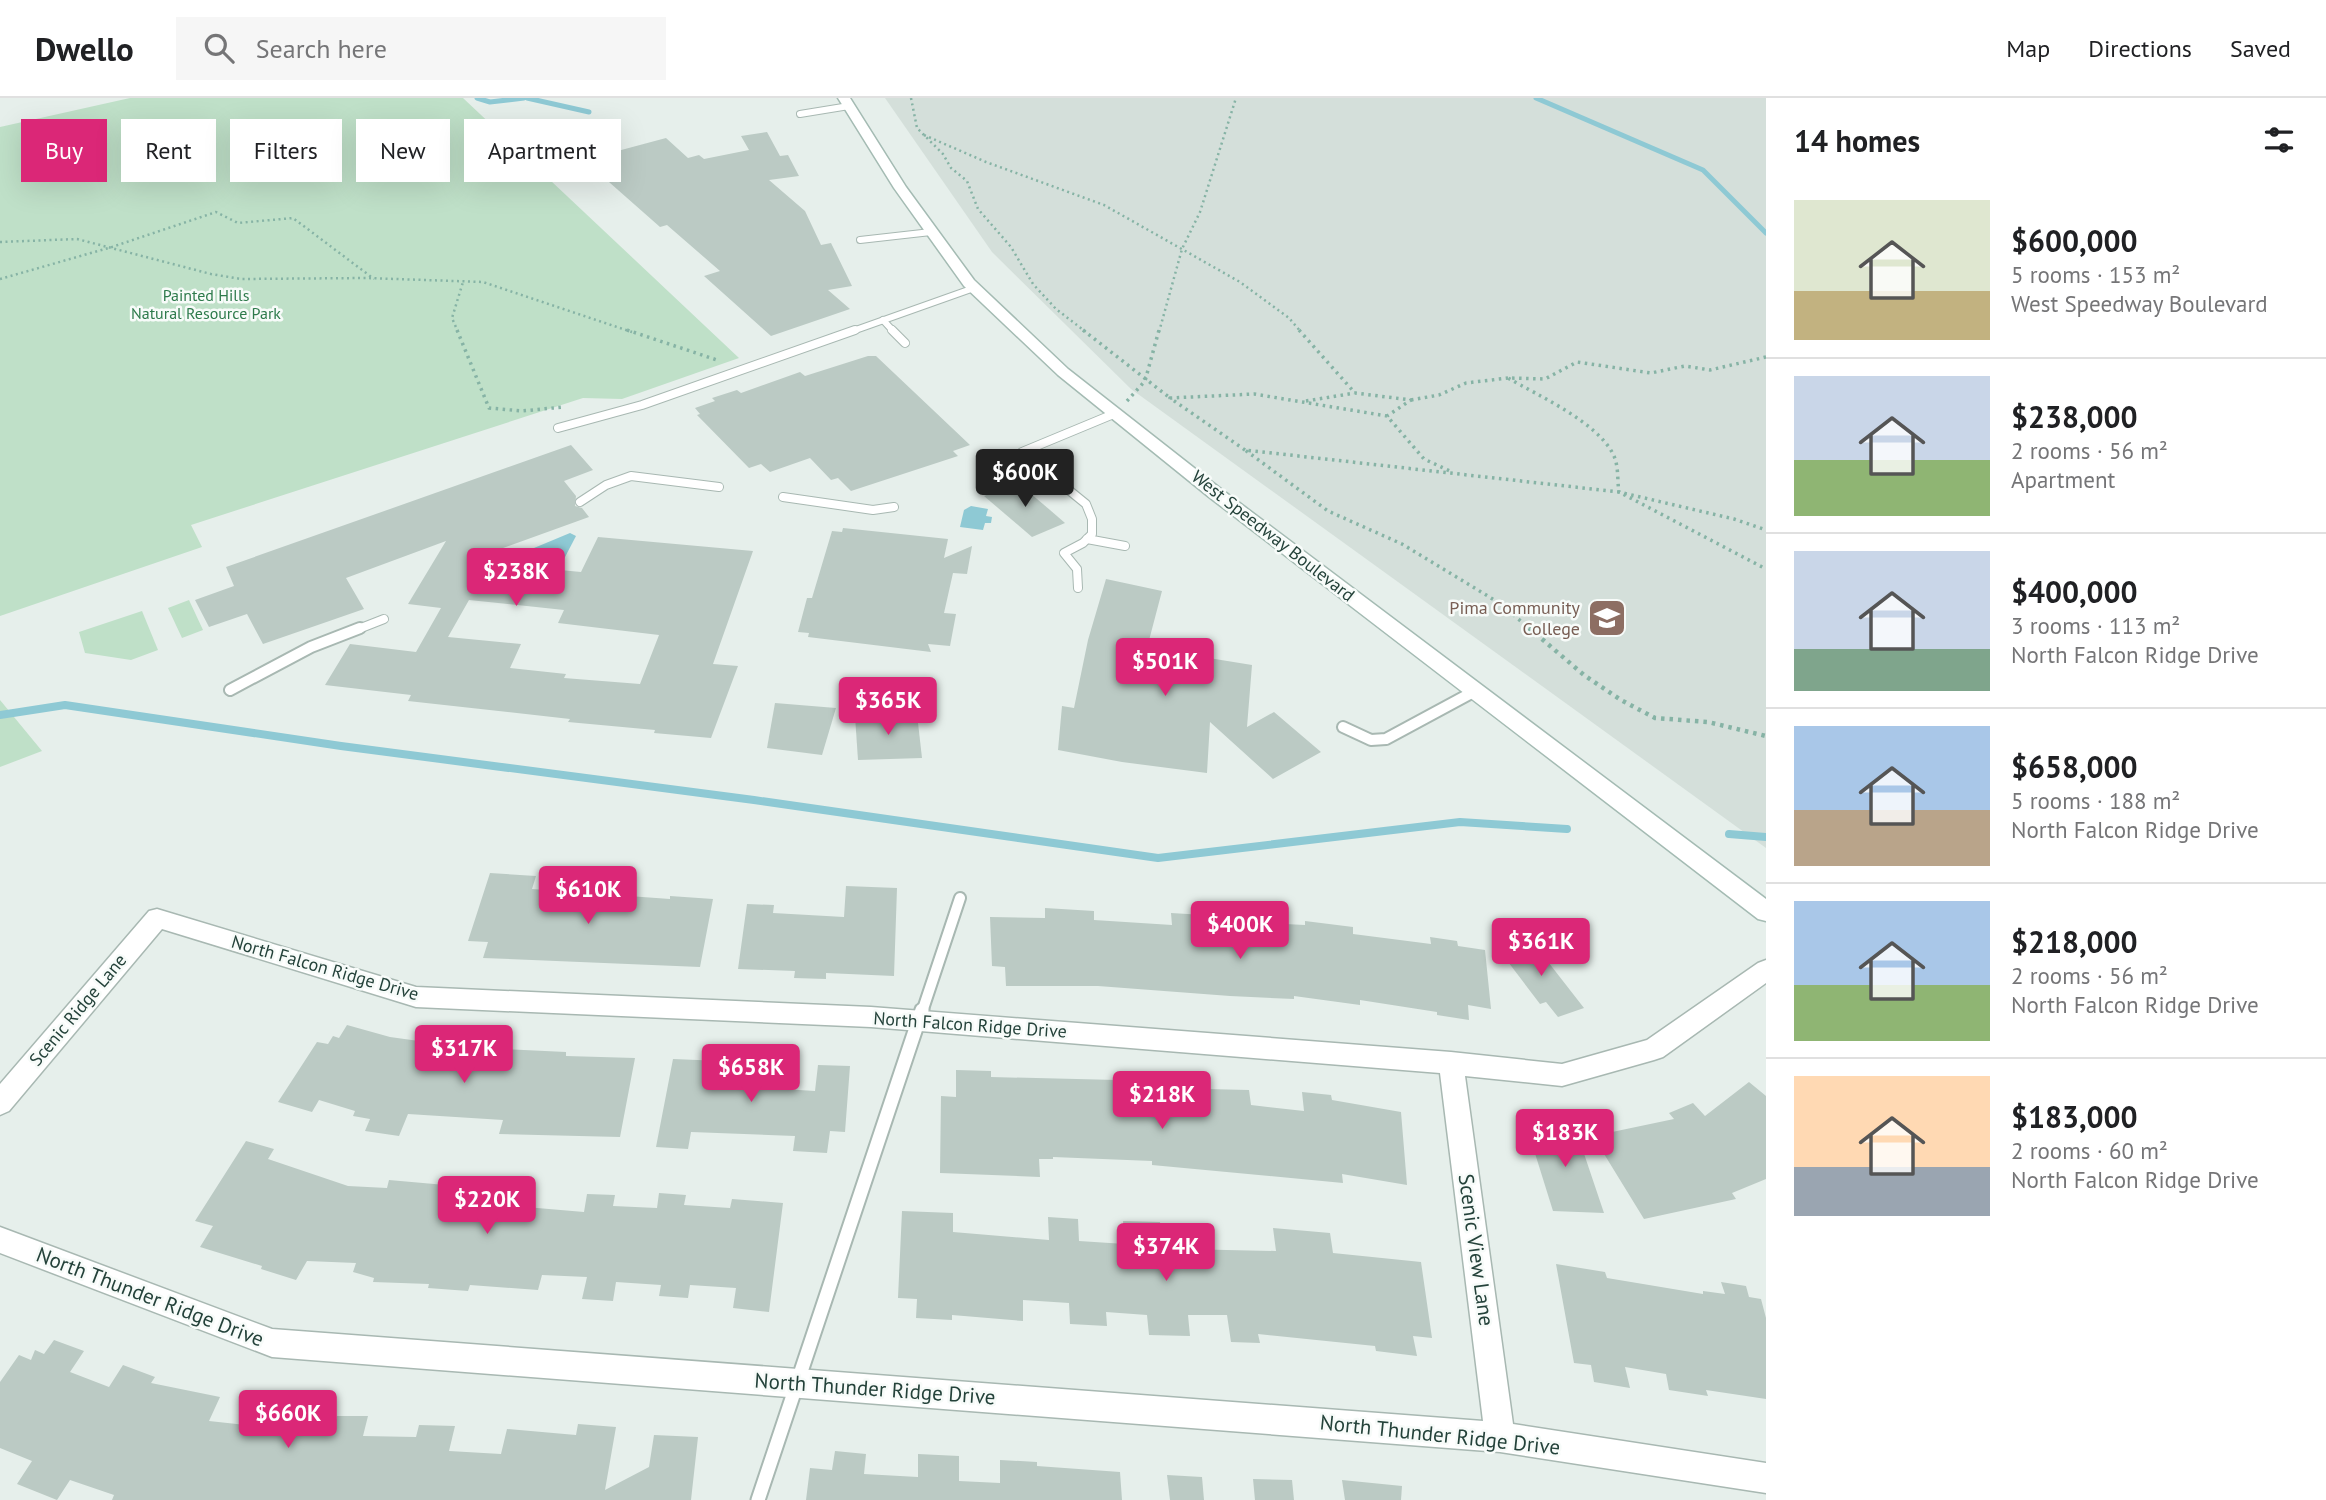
<!DOCTYPE html>
<meta charset="utf-8">
<style>
:root{--surface:#fff;--page:#f6f6f6;--text:#202124;--muted:#757577;--line:#e0e0e0;--accent:#db2777}
body{margin:0;font-family:"PT Sans",sans-serif;background:var(--page);color:var(--text);height:100vh;display:flex;flex-direction:column;font-size:26px;white-space:nowrap}
*{box-sizing:border-box;margin:0}
p{font-size:23px;color:var(--muted)}
.icon{flex:none;width:38px;height:38px;fill:none;stroke:currentColor;stroke-width:2;stroke-linecap:round;stroke-linejoin:round}
.map{position:relative;flex:1;overflow:hidden}
.sheet{display:flex;flex-direction:column;background:var(--surface);width:560px}
.sheet>*{flex:none}
.banner{position:absolute;left:21px;top:21px;width:665px;height:63px;display:flex;gap:14px}
.price{position:absolute;translate:-50% -60px;padding:0 16px;border-radius:7px;background:var(--accent);color:#fff;font-size:23px;line-height:46px;filter:drop-shadow(0 2px 4px #0008)}
.price::after{content:'';position:absolute;left:50%;top:42px;width:21px;height:16px;margin-left:-10px;background:inherit;clip-path:polygon(0 0,100% 0,50% 100%)}
.price.current{background:#222;color:#fff}
ul{padding:0;list-style:none}
li{display:flex;align-items:center;gap:21px;height:175px;padding:0 28px}
li+li{border-top:2px solid var(--line)}
li span{display:grid;place-items:center;flex:none;width:196px;height:140px;border-radius:0px;color:#555}
li>.icon{margin-inline-start:auto}
span .icon{width:84px;height:84px;fill:#fffc;stroke-width:1}
li b{font-size:30px}
h2{display:flex;justify-content:space-between;align-items:center;height:84px;padding:0 28px;font-size:30px}
.chip{padding:0 24px;border-radius:0px;background:var(--surface);box-shadow:0 7px 28px #0002;font-size:24px;line-height:63px}
.chip.current{background:var(--accent);color:#fff}
header{display:flex;align-items:center;gap:42px;box-sizing:border-box;height:98px;padding:0 35px;background:var(--surface);border-bottom:2px solid var(--line)}
header strong{font-size:33px}
nav{display:flex;gap:38px;margin-inline-start:auto;font-size:24px}
.search{width:490px;height:63px;background:var(--page);display:flex;align-items:center;gap:18px;box-sizing:border-box;padding:0 24px;border-radius:0px;color:var(--muted);font-size:26px}
main{display:flex;flex:1;min-height:0}
.map>svg:first-child{display:block}
</style>
<header>
<strong>Dwello</strong>
<div class="search"><svg class="icon" aria-label="search" viewBox="0 0 24 24"><circle cx="10" cy="10" r="6"/><path d="M15 15l6 6"/></svg>Search here</div>
<nav><a>Map</a><a>Directions</a><a>Saved</a></nav>
</header>
<main>
<div class="map">
<svg width="1766" height="1402" viewBox="0 0 1766 1402">
<rect width="100%" height="100%" fill="#e6efeb"/>
<polygon fill="#d4dfda" points="885,0 1766,0 1766,750 1131,291 992,154"/>
<g fill="#bfe0c8">
<polygon points="130,0 463,0 739,260 622,301 583,300 191,427 202,449 0,518 0,29"/>
<polygon points="189,502 203,532 182,540 168,510"/>
<polygon points="142,513 158,552 131,562 85,555 79,534"/>
<polygon points="0,602 42,653 0,669"/>
</g>
<g fill="#8ec9d4">
<polygon points="971,408 988,411 986,418 992,419 991,425 985,425 983,432 960,429 964,412"/>
<polygon points="570,435 576,438 564,461 522,455"/>
</g>
<g fill="none" stroke-linecap="round" stroke-linejoin="round">
<g stroke="#8ec9d4" stroke-width="5">
<polyline points="477,0 490,4 524,0"/>
<polyline points="527,0 589,14"/>
<polyline points="1536,0 1703,72 1766,135"/>
</g>
<g stroke="#8ec9d4" stroke-width="8">
<polyline points="0,617 65,607 341,648 754,702 1158,760 1460,724 1567,731"/>
<polyline points="1729,736 1766,739"/>
</g>
</g>
<g fill="#bbcac4" fill-rule="evenodd">
<polygon points="767,34 780,58 788,57 799,78 769,82 805,113 821,147 831,145 852,188 828,192 850,211 771,238 704,178 720,173 667,127 660,129 584,62 666,40 688,60 699,57 704,61 749,52 741,38"/>
<polygon points="868,258 876,258 970,347 953,353 958,358 851,393 838,380 831,382 810,360 770,374 761,366 749,370 697,317 700,316 695,310 715,303 712,300 737,292 741,295 800,274 805,278"/>
<path d="M571 347 593 372 564 383 576 398 575 408 582 410 589 419 467 463 581 474 598 439 753 453 713 566 738 568 711 640 654 635 655 632 568 624 570 621 408 603 411 597 325 587 350 546 416 554 441 510 408 506 446 443 346 480 364 511 263 546 247 516 209 529 195 502 234 488 226 469ZM469 502 564 512 558 525 659 537 640 586 564 580 566 576 510 570 521 546 448 539Z"/>
<polygon points="1017,384 1050,412 1065,425 1032,439 984,398"/>
<polygon points="843,430 948,441 944,460 972,448 967,476 953,475 944,515 956,516 950,548 928,546 931,554 808,539 809,535 798,534 807,500 812,500 832,433 842,434"/>
<polygon points="1106,481 1162,493 1147,550 1252,567 1247,629 1274,614 1321,654 1273,681 1210,624 1207,675 1122,664 1058,652 1062,608 1074,610 1088,542"/>
<polygon points="775,605 836,610 822,657 767,650"/>
<polygon points="917,616 922,660 858,662 855,618"/>
<polygon points="490,775 536,778 532,791 670,801 670,798 713,801 700,869 483,860 488,844 468,843"/>
<polygon points="846,788 897,790 894,878 826,875 826,881 794,880 795,873 738,871 747,806 774,807 773,815 844,819"/>
<polygon points="1045,810 1094,813 1094,822 1172,827 1171,815 1221,818 1221,823 1305,827 1305,823 1353,829 1353,836 1431,846 1430,839 1457,843 1458,848 1485,852 1491,911 1468,907 1469,922 1437,917 1437,914 1360,902 1360,907 1294,898 1294,901 1230,898 1098,888 1006,888 1005,869 992,868 990,819 1045,820"/>
<polygon points="1531,842 1584,910 1558,919 1546,904 1540,906 1499,852"/>
<polygon points="347,927 390,939 462,949 566,954 566,958 635,960 620,1039 499,1036 503,1022 408,1016 399,1038 365,1033 370,1021 353,1018 355,1013 319,1002 312,1014 278,1004 317,944 328,946 333,938 339,940"/>
<polygon points="673,961 769,965 767,990 815,993 818,967 850,968 845,1034 830,1033 827,1055 793,1053 795,1038 691,1034 688,1051 656,1049"/>
<polygon points="956,972 991,973 991,979 1117,982 1119,997 1164,1000 1163,990 1249,992 1251,1007 1304,1013 1302,994 1331,997 1332,1002 1401,1014 1407,1087 1342,1076 1343,1085 1152,1067 1152,1063 1053,1059 1053,1061 1039,1061 1040,1079 940,1075 941,998 956,999"/>
<polygon points="1749,984 1766,998 1766,1081 1732,1095 1736,1101 1644,1121 1593,1038 1674,1021 1669,1015 1693,1005 1705,1018"/>
<polygon points="1540,1024 1574,1026 1604,1115 1553,1113 1528,1033 1543,1033"/>
<polygon points="246,1043 274,1051 268,1061 348,1088 387,1090 389,1082 468,1089 465,1100 491,1101 490,1106 584,1114 587,1096 615,1097 613,1108 657,1110 659,1095 686,1097 684,1107 730,1110 732,1101 783,1105 769,1214 733,1210 736,1190 690,1187 688,1200 659,1198 661,1187 616,1184 613,1203 582,1201 587,1179 542,1177 538,1192 470,1187 468,1193 428,1190 429,1186 373,1184 374,1180 353,1174 356,1165 307,1163 296,1182 261,1171 262,1168 200,1149 213,1128 195,1123"/>
<polygon points="902,1113 953,1115 953,1134 1049,1142 1048,1119 1078,1121 1079,1143 1125,1146 1123,1123 1160,1124 1162,1144 1180,1144 1181,1151 1276,1153 1273,1130 1330,1135 1333,1155 1421,1164 1432,1240 1413,1238 1417,1258 1376,1253 1375,1248 1258,1236 1260,1245 1231,1244 1227,1217 1188,1217 1190,1238 1149,1237 1147,1217 1106,1214 1107,1228 1070,1226 1069,1205 1023,1202 1023,1223 952,1217 952,1222 916,1220 917,1201 898,1200"/>
<polygon points="1556,1166 1605,1174 1607,1180 1703,1196 1703,1193 1725,1196 1721,1184 1746,1188 1749,1199 1761,1201 1766,1220 1766,1301 1706,1292 1708,1298 1669,1292 1666,1276 1625,1269 1630,1290 1594,1284 1591,1267 1574,1265"/>
<polygon points="54,1242 84,1253 70,1274 109,1289 123,1267 155,1279 151,1285 220,1299 209,1323 255,1328 262,1308 298,1312 289,1338 332,1337 337,1318 368,1318 363,1338 416,1339 419,1327 455,1328 449,1353 501,1356 507,1331 576,1337 578,1326 616,1329 605,1392 649,1369 654,1337 698,1339 691,1402 112,1402 114,1397 70,1382 57,1402 17,1386 32,1363 0,1350 0,1284 19,1257 31,1262 35,1252 44,1256"/>
<polygon points="835,1353 866,1356 864,1376 918,1379 918,1356 959,1358 959,1383 1000,1385 1000,1362 1037,1364 1037,1368 1120,1374 1122,1402 806,1402 810,1370 832,1372"/>
<polygon points="1167,1377 1202,1379 1204,1402 1170,1402"/>
<polygon points="1253,1381 1292,1382 1294,1402 1255,1402"/>
<polygon points="1342,1382 1402,1388 1401,1402 1345,1402"/>
</g>
<g fill="none" stroke-linecap="round" stroke-linejoin="round">
<defs>
<g id="lane-far3">
<polyline points="800,16 849,8"/>
<polyline points="860,142 931,134"/>
<polyline points="883,222 894,234"/>
<polyline points="850,234 974,190"/>
</g>
<g id="lane-far2">
<polyline points="892,232 905,245"/>
<polyline points="558,330 642,307 855,232"/>
<polyline points="783,399 873,412 894,409"/>
<polyline points="580,404 606,387 631,378 719,389"/>
<polyline points="1087,441 1125,448"/>
<polyline points="1078,490 1077,471 1064,455 1083,445 1092,436 1092,421 1086,406 1022,354 1116,315"/>
<polyline points="356,532 384,521"/>
</g>
<g id="lane-far1">
<polyline points="230,592 311,549 360,530"/>
<polyline points="1343,629 1371,642 1386,641 1475,593"/>
<polyline points="922,914 960,800"/>
</g>
<polyline id="lane" points="758,1402 922,912"/>
<polygon id="street" points="157,811 416,889 871,909 1451,954 1562,966 1647,942 1758,865 1766,862 1766,885 1663,959 1654,962 1562,988 1465,978 1513,1326 1766,1365 1766,1395 1500,1354 272,1259 0,1155 0,1129 272,1231 1483,1323 1440,975 871,929 416,909 162,831 9,1013 0,1017 0,986 149,813"/>
<polygon id="secondary" points="838,0 850,0 906,89 974,182 1068,271 1221,391 1766,801 1766,823 1758,821 1209,399 1058,277 964,188 894,90"/>
</defs>
<use href="#lane-far3" stroke="#a8b8b2" stroke-width="8"/>
<use href="#lane-far2" stroke="#a8b8b2" stroke-width="10"/>
<use href="#lane-far1" stroke="#a8b8b2" stroke-width="14"/>
<use href="#lane" stroke="#a8b8b2" stroke-width="17"/>
<use href="#street" stroke="#a8b8b2" stroke-width="3"/>
<use href="#secondary" stroke="#a4bbb3" stroke-width="3"/>
<g stroke="#86b3a5" stroke-width="2.5" stroke-dasharray="2 3.5" stroke-linecap="butt">
<polyline points="911,0 917,30 943,56 951,70 967,83 978,111 1011,149 1033,186 1056,211 1086,234"/>
<polyline points="924,37 986,64 1104,107 1240,184 1289,220 1301,234"/>
<polyline points="0,144 77,141 211,176 241,181 367,180 483,184 632,234"/>
<polyline points="0,181 112,149 216,114 238,125 293,120 374,181"/>
<polyline points="458,234 452,220 463,184"/>
<polyline points="1159,234 1182,151 1200,114 1236,0"/>
</g>
<g stroke="#86b3a5" stroke-width="3.5" stroke-dasharray="2.5 4.5" stroke-linecap="butt">
<polyline points="457,232 489,310 522,313 563,309"/>
<polyline points="627,232 717,262"/>
<polyline points="1083,232 1170,300"/>
<polyline points="1299,232 1355,295"/>
<path d="M1766 259 1710 272 1685 268 1651 275 1577 264 1545 281 1508 280C1539 298 1597 324 1613 356 1619 367 1617 382 1619 394L1734 421 1766 432"/>
<polyline points="1411,302 1439,297 1466,285 1508,280"/>
<polyline points="1127,303 1145,283 1159,232"/>
<polyline points="1306,303 1355,295 1411,302 1387,318"/>
<polyline points="1245,352 1170,300 1254,296 1387,318 1424,361 1452,374"/>
<polyline points="1531,532 1501,506 1402,446 1328,413 1245,352 1619,394 1766,471"/>
</g>
<polyline stroke="#86b3a5" stroke-width="4.5" stroke-dasharray="3.5 5" stroke-linecap="butt" points="1529,530 1584,577 1621,602 1655,620 1708,624 1766,638"/>
<use href="#lane-far3" stroke="#fff" stroke-width="6"/>
<use href="#lane-far2" stroke="#fff" stroke-width="8"/>
<use href="#lane-far1" stroke="#fff" stroke-width="10"/>
<use href="#lane" stroke="#fff" stroke-width="13"/>
<use href="#street" fill="#fff" fill-rule="evenodd"/>
<use href="#secondary" fill="#fff" fill-rule="evenodd"/>
</g>
<defs>
<symbol id="university-square" viewBox="-11 -11 22 22"><rect x="-9" y="-9" width="18" height="18" rx="4" fill="#8d6e63" stroke="#f7fbf9"/><path d="M0-5L7-2L0 1L-7-2ZM-4 1L0 2.5L4 1V4Q0 6-4 4Z" fill="#fff"/></symbol>
</defs>
<g fill-rule="evenodd">
<use href="#university-square" x="1585" y="498" width="44" height="44"/>
</g>
<g text-anchor="middle" stroke-width="5" stroke-linejoin="round" paint-order="stroke">
<g font-size="16" fill="#2d7a4b" stroke="#f7fbf9">
<text x="206" y="203">Painted Hills<tspan x="206" dy="18">Natural Resource Park</tspan></text>
</g>
<g font-size="18" fill="#24423a" stroke="#f7fbf9">
<text transform="translate(1273 438) rotate(38)" y="6">West Speedway Boulevard</text>
<text transform="translate(325 870) rotate(16)" y="6">North Falcon Ridge Drive</text>
<text transform="translate(78 912) rotate(-50)" y="6">Scenic Ridge Lane</text>
<text transform="translate(970 927) rotate(4)" y="6">North Falcon Ridge Drive</text>
</g>
<g font-size="18" fill="#785e54" stroke="#f7fbf9" text-anchor="end">
<text x="1580" y="516">Pima Community<tspan x="1580" dy="21">College</tspan></text>
</g>
<g font-size="21" fill="#24423a" stroke="#f7fbf9">
<text transform="translate(1476 1152) rotate(82)" y="7">Scenic View Lane</text>
<text transform="translate(150 1199) rotate(21)" y="7">North Thunder Ridge Drive</text>
<text transform="translate(875 1291) rotate(4)" y="7">North Thunder Ridge Drive</text>
<text transform="translate(1440 1337) rotate(6)" y="7">North Thunder Ridge Drive</text>
</g>
</g>
</svg>
<b class="price current" style="left:1025px;top:411px">$600K</b>
<b class="price" style="left:516px;top:510px">$238K</b>
<b class="price" style="left:1165px;top:600px">$501K</b>
<b class="price" style="left:888px;top:639px">$365K</b>
<b class="price" style="left:588px;top:828px">$610K</b>
<b class="price" style="left:1240px;top:863px">$400K</b>
<b class="price" style="left:1541px;top:880px">$361K</b>
<b class="price" style="left:464px;top:987px">$317K</b>
<b class="price" style="left:751px;top:1006px">$658K</b>
<b class="price" style="left:1162px;top:1033px">$218K</b>
<b class="price" style="left:1565px;top:1071px">$183K</b>
<b class="price" style="left:487px;top:1138px">$220K</b>
<b class="price" style="left:1166px;top:1185px">$374K</b>
<b class="price" style="left:288px;top:1352px">$660K</b>
<div class="banner">
<a class="chip current">Buy</a>
<a class="chip">Rent</a>
<a class="chip">Filters</a>
<a class="chip">New</a>
<a class="chip">Apartment</a>
</div>
</div>
<section class="sheet">
<h2>14 homes<svg class="icon" aria-label="filters" viewBox="0 0 24 24"><path d="M4 7h16M4 17h16"/><circle cx="9" cy="7" r="2"/><circle cx="15" cy="17" r="2"/></svg></h2>
<ul>
<li><span style="background:linear-gradient(#dfe7d0 65%,#c2b280 0)"><svg class="icon" aria-label="home" viewBox="0 0 24 24"><path d="M3 11l9-7 9 7M6 9v11h12V9"/></svg></span><div><b>$600,000</b><p>5 rooms · 153 m²</p><p>West Speedway Boulevard</p></div></li>
<li><span style="background:linear-gradient(#c9d6e8 60%,#8fb573 0)"><svg class="icon" aria-label="home" viewBox="0 0 24 24"><path d="M3 11l9-7 9 7M6 9v11h12V9"/></svg></span><div><b>$238,000</b><p>2 rooms · 56 m²</p><p>Apartment</p></div></li>
<li><span style="background:linear-gradient(#c9d6e8 70%,#7fa58c 0)"><svg class="icon" aria-label="home" viewBox="0 0 24 24"><path d="M3 11l9-7 9 7M6 9v11h12V9"/></svg></span><div><b>$400,000</b><p>3 rooms · 113 m²</p><p>North Falcon Ridge Drive</p></div></li>
<li><span style="background:linear-gradient(#a9c7e8 60%,#b9a48a 0)"><svg class="icon" aria-label="home" viewBox="0 0 24 24"><path d="M3 11l9-7 9 7M6 9v11h12V9"/></svg></span><div><b>$658,000</b><p>5 rooms · 188 m²</p><p>North Falcon Ridge Drive</p></div></li>
<li><span style="background:linear-gradient(#a9c7e8 60%,#8fb573 0)"><svg class="icon" aria-label="home" viewBox="0 0 24 24"><path d="M3 11l9-7 9 7M6 9v11h12V9"/></svg></span><div><b>$218,000</b><p>2 rooms · 56 m²</p><p>North Falcon Ridge Drive</p></div></li>
<li><span style="background:linear-gradient(#ffd9b3 65%,#9aa5b1 0)"><svg class="icon" aria-label="home" viewBox="0 0 24 24"><path d="M3 11l9-7 9 7M6 9v11h12V9"/></svg></span><div><b>$183,000</b><p>2 rooms · 60 m²</p><p>North Falcon Ridge Drive</p></div></li>
</ul>
</section>
</main>
